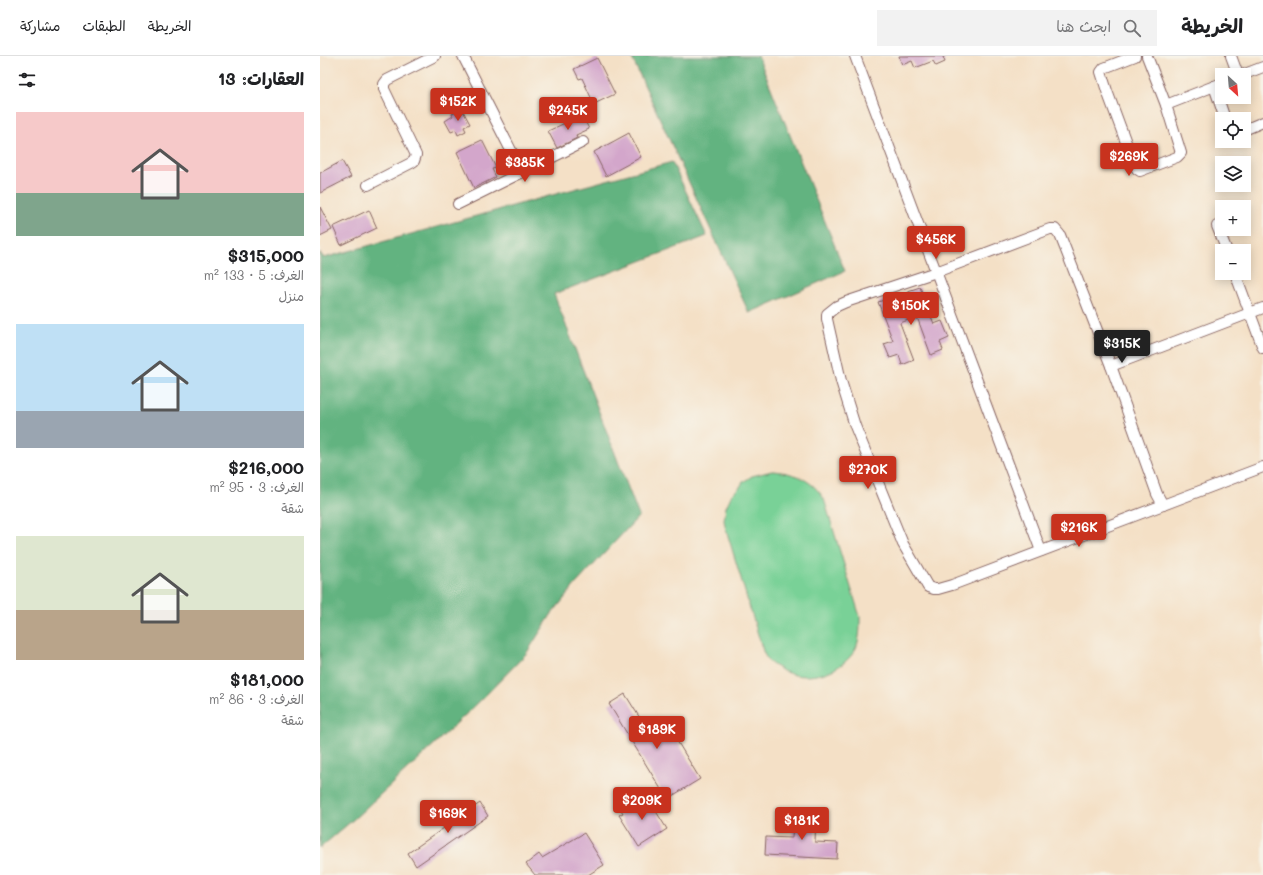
<!DOCTYPE html>
<html lang="ar">
<meta charset="utf-8">
<style>
:root{--surface:#fff;--page:#f2f2f2;--text:#202124;--muted:#757577;--line:#e0e0e0;--accent:#c8321e}
body{margin:0;font-family:Mali,"Playpen Sans Arabic",sans-serif;background:var(--page);color:var(--text);direction:rtl;height:100vh;display:flex;flex-direction:column;font-size:15px;white-space:nowrap}
*{box-sizing:border-box;margin:0}
p{font-size:13px;color:var(--muted)}
.icon{flex:none;width:22px;height:22px;fill:none;stroke:currentColor;stroke-width:2;stroke-linecap:round;stroke-linejoin:round}
.map{position:relative;flex:1;overflow:hidden;direction:ltr}
.details{display:flex;flex-direction:column;background:var(--surface);width:320px}
.details>*{flex:none}
.needle{width:26px;rotate:154deg}
.fabs{position:absolute;left:895px;top:12px;display:grid;gap:8px}
.fabs a{display:grid;place-items:center;width:36px;height:36px;border-radius:0px;background:var(--surface);box-shadow:0 2px 10px #0003;font-size:20px}
.price{position:absolute;translate:-50% -34px;padding:0 9px;border-radius:4px;background:var(--accent);color:#fff;font-size:13px;line-height:26px;filter:drop-shadow(0 1px 2px #0008)}
.price::after{content:'';position:absolute;left:50%;top:24px;width:12px;height:9px;margin-left:-6px;background:inherit;clip-path:polygon(0 0,100% 0,50% 100%)}
.price.active{background:#222;color:#fff}
ul{padding:0;list-style:none}
li{display:grid;align-content:center;gap:8px;height:212px;padding:0 16px}
li span{display:grid;place-items:center;height:124px;border-radius:0px;color:#555}
li>.icon{margin-inline-start:auto}
span .icon{width:72px;height:72px;fill:#fffc;stroke-width:1}
li b{font-size:17px}
h2{display:flex;justify-content:space-between;align-items:center;height:48px;padding:0 16px;font-size:17px}
header{display:flex;align-items:center;gap:24px;box-sizing:border-box;height:56px;padding:0 20px;background:var(--surface);border-bottom:1px solid var(--line)}
header strong{font-size:19px}
nav{display:flex;gap:22px;margin-inline-start:auto;font-size:14px}
.search{width:280px;height:36px;background:var(--page);display:flex;align-items:center;gap:10px;box-sizing:border-box;padding:0 14px;border-radius:0px;color:var(--muted);font-size:15px}
main{display:flex;flex:1;min-height:0}
.map>svg:first-child{display:block}
</style>
<header>
<strong>الخريطة</strong>
<div class="search"><svg class="icon" aria-label="search" viewBox="0 0 24 24"><circle cx="10" cy="10" r="6"/><path d="M15 15l6 6"/></svg>ابحث هنا</div>
<nav><a>الخريطة</a><a>الطبقات</a><a>مشاركة</a></nav>
</header>
<main>
<div class="map">
<svg width="943" height="819" viewBox="0 0 943 819">
<rect width="100%" height="100%" fill="#f7f3e8"/>
<filter id="ink" filterUnits="userSpaceOnUse"><feTurbulence type="fractalNoise" baseFrequency=".025" numOctaves="2"/><feDisplacementMap in="SourceGraphic" scale="8" xChannelSelector="R" yChannelSelector="G"/><feConvolveMatrix kernelMatrix="1 2 1 2 8 2 1 2 1" color-interpolation-filters="sRGB"/></filter>
<filter id="wash" filterUnits="userSpaceOnUse"><feTurbulence type="fractalNoise" baseFrequency=".012" numOctaves="4" result="noise"/><feDisplacementMap in="SourceGraphic" scale="16" xChannelSelector="R" yChannelSelector="G"/><feGaussianBlur stdDeviation="0.9" result="paint"/><feColorMatrix in="noise" values="0 0 0 0 0 0 0 0 0 0 0 0 0 0 0 0 0 1.4 0 .05"/><feComposite in="paint" operator="in"/></filter>
<g filter="url(#wash)">
<rect width="100%" height="100%" fill="#f4e0c6"/>
<path fill="#79d197" stroke="#627861" d="M452 415C473 416 493 424 504 443L540 561C540 572 540 582 536 592 523 618 483 628 460 613 455 610 450 608 447 603 446 601 444 598 443 595L405 470 404 464 406 451 412 438 420 431 423 426 432 420Z"/>
<g fill="#62b380" stroke="#566956">
<polygon points="311,0 438,0 525,215 429,257"/>
<polygon points="352,106 387,180 234,238 319,460 255,529 231,559 206,598 160,645 104,698 34,763 0,792 0,197 4,202"/>
</g>
<g id="blocks">
<g fill="#d3a6cb">
<polygon points="579,0 625,0 623,1 625,6 616,10 613,5 595,12 592,5 582,9"/>
<polygon points="277,2 295,38 274,48 262,22 259,23 254,13"/>
<polygon points="142,53 150,68 144,71 146,75 138,79 136,74 131,76 125,65 133,60 132,58"/>
<polygon points="262,59 269,73 256,79 257,82 237,92 228,75"/>
<polygon points="309,77 321,101 286,120 274,96"/>
<polygon points="162,84 176,112 172,113 176,121 154,132 137,96"/>
<polygon points="22,105 31,121 0,137 0,117"/>
<polygon points="0,151 12,174 0,180"/>
<polygon points="49,154 57,172 21,189 13,171"/>
<polygon points="600,231 614,268 622,265 629,282 620,286 623,294 611,299 597,261 580,267 594,304 582,309 579,299 570,302 564,288 573,285 558,246 570,242 573,250 591,244 588,235"/>
<polygon points="305,638 328,675 345,665 380,723 347,743 289,648"/>
<polygon points="327,741 347,773 319,791 299,759 303,757 300,752 309,747 312,751"/>
<polygon points="160,747 168,760 96,810 88,797"/>
<polygon points="474,756 496,757 495,786 518,787 517,803 445,799 446,781 472,782"/>
<polygon points="264,777 284,809 268,819 215,819 206,808 219,798 222,802"/>
</g>
</g>
</g>
<g filter="url(#ink)">
<use href="#blocks" fill-opacity="0" stroke="#866361" stroke-width="1"/>
<g fill="none" stroke-linecap="round" stroke-linejoin="round">
<defs>
<g id="street">
<polyline points="143,0 202,116"/>
<polyline points="535,0 721,495"/>
<polyline points="815,0 784,12 781,16 787,35 814,108 817,113 820,115 857,101 861,97 846,49 827,0"/>
<polyline points="911,0 918,19"/>
<polyline points="922,19 943,11"/>
<polyline points="894,30 905,63"/>
<polyline points="846,49 902,27"/>
<polyline points="924,74 943,66"/>
<polyline points="48,129 91,107 94,105 96,99 64,33 64,28 67,24 115,0"/>
<polyline points="138,148 263,86"/>
<polyline points="897,170 907,195"/>
<polygon points="730,173 735,173 740,179 791,310 837,438 843,449 632,529 618,533 614,533 608,531 583,488 535,370 521,325 507,263 507,258 517,250 526,246 616,216"/>
<polyline points="915,217 943,292"/>
<polyline points="791,310 943,252"/>
<polyline points="843,449 943,411"/>
</g>
</defs>
<use href="#street" stroke="#866361" stroke-width="12"/>
<use href="#street" stroke="#fff" stroke-width="10"/>
</g>
</g>
</svg>
<div class="fabs">
<a><svg class="needle" viewBox="-14 -14 28 28"><path d="M0-13l5 13h-10z" fill="#e53935"/><path d="M0 13l5-13h-10z" fill="#757577"/></svg></a>
<a><svg class="icon" aria-label="locate" viewBox="0 0 24 24"><circle cx="12" cy="12" r="6"/><path d="M12 2v4M12 18v4M2 12h4M18 12h4"/></svg></a>
<a><svg class="icon" aria-label="layers" viewBox="0 0 24 24"><path d="M12 4l9 5-9 5-9-5zM3 14l9 5 9-5"/></svg></a>
<a>+</a>
<a>−</a>
</div>
<b class="price" style="left:138px;top:66px">$152K</b>
<b class="price" style="left:248px;top:75px">$245K</b>
<b class="price" style="left:809px;top:121px">$269K</b>
<b class="price" style="left:205px;top:127px">$385K</b>
<b class="price" style="left:616px;top:204px">$456K</b>
<b class="price" style="left:591px;top:270px">$150K</b>
<b class="price active" style="left:802px;top:308px">$315K</b>
<b class="price" style="left:548px;top:434px">$270K</b>
<b class="price" style="left:759px;top:492px">$216K</b>
<b class="price" style="left:337px;top:694px">$189K</b>
<b class="price" style="left:322px;top:765px">$209K</b>
<b class="price" style="left:128px;top:778px">$169K</b>
<b class="price" style="left:482px;top:785px">$181K</b>
</div>
<section class="details">
<h2>العقارات: 13<svg class="icon" aria-label="filters" viewBox="0 0 24 24"><path d="M4 7h16M4 17h16"/><circle cx="9" cy="7" r="2"/><circle cx="15" cy="17" r="2"/></svg></h2>
<ul>
<li><span style="background:linear-gradient(#f6c9c9 65%,#7fa58c 0)"><svg class="icon" aria-label="home" viewBox="0 0 24 24"><path d="M3 11l9-7 9 7M6 9v11h12V9"/></svg></span><div><b>$315,000</b><p>الغرف: 5 · 133 m²</p><p>منزل</p></div></li>
<li><span style="background:linear-gradient(#bfe0f5 70%,#9aa5b1 0)"><svg class="icon" aria-label="home" viewBox="0 0 24 24"><path d="M3 11l9-7 9 7M6 9v11h12V9"/></svg></span><div><b>$216,000</b><p>الغرف: 3 · 95 m²</p><p>شقة</p></div></li>
<li><span style="background:linear-gradient(#dfe7d0 60%,#b9a48a 0)"><svg class="icon" aria-label="home" viewBox="0 0 24 24"><path d="M3 11l9-7 9 7M6 9v11h12V9"/></svg></span><div><b>$181,000</b><p>الغرف: 3 · 86 m²</p><p>شقة</p></div></li>
</ul>
</section>
</main>
